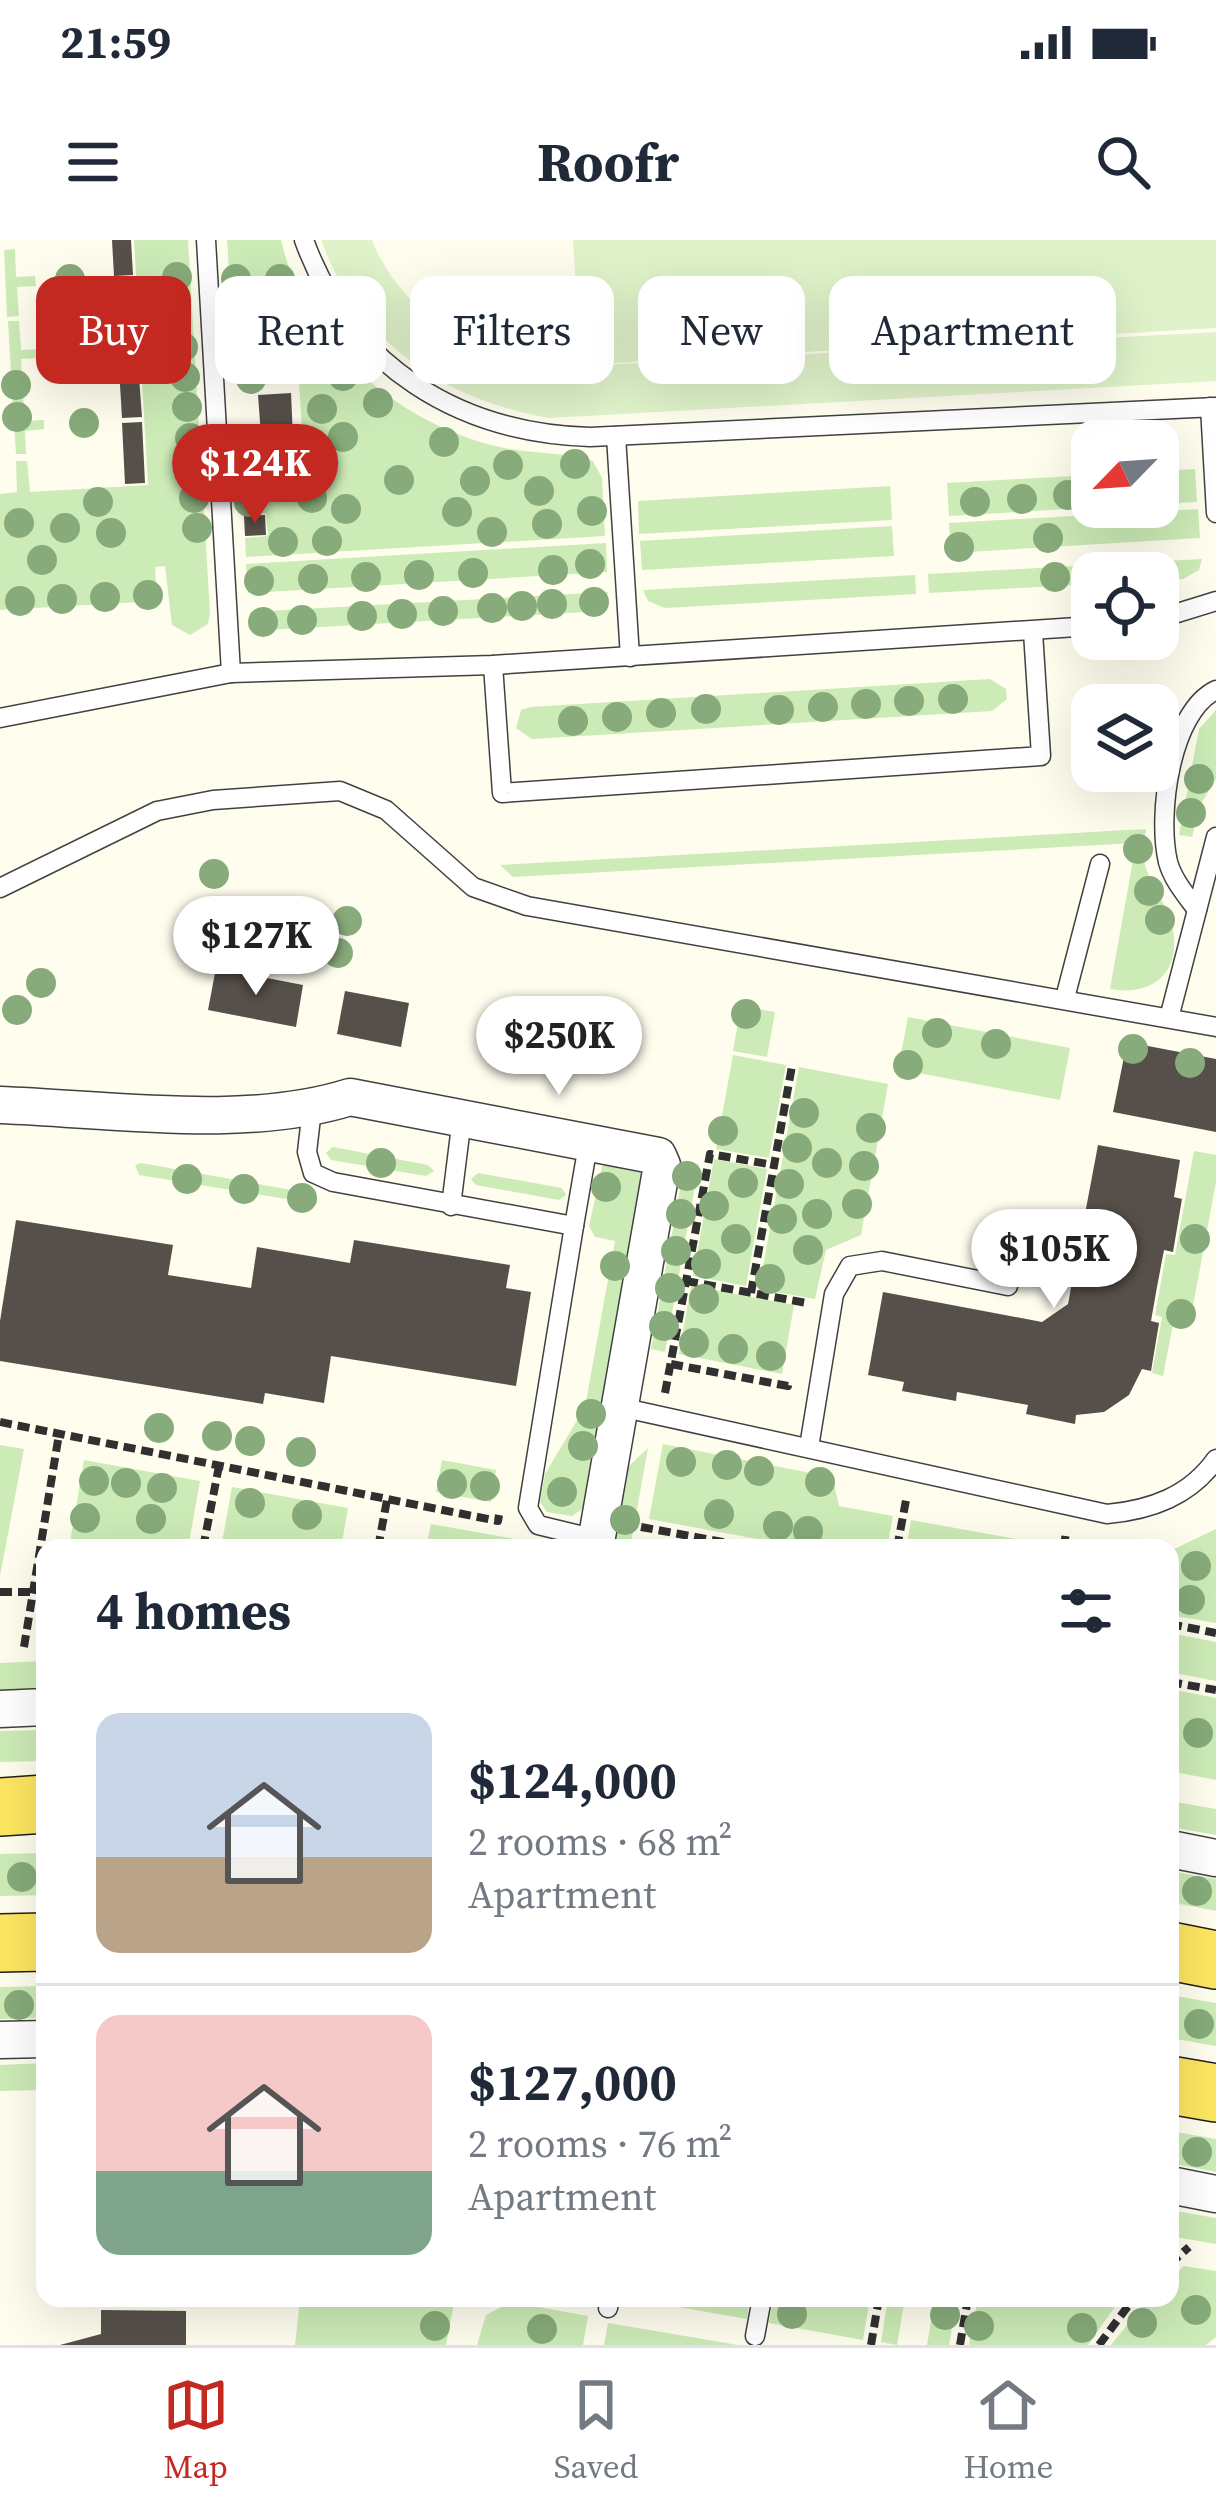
<!DOCTYPE html>
<meta charset="utf-8">
<style>
:root{--surface:#fff;--page:#f6f6f7;--text:#1f2937;--muted:#747a83;--line:#e0e1e3;--accent:#c32921}
body{margin:0;font-family:"Source Serif 4",serif;background:var(--page);color:var(--text);height:100vh;display:flex;flex-direction:column;font-size:45px;white-space:nowrap}
*{box-sizing:border-box;margin:0}
p{font-size:39px;color:var(--muted)}
.icon{flex:none;width:66px;height:66px;fill:none;stroke:currentColor;stroke-width:2;stroke-linecap:round;stroke-linejoin:round}
.map{position:relative;flex:1;overflow:hidden}
.details{position:absolute;left:36px;top:1299px;width:1143px;height:768px;display:flex;flex-direction:column;background:var(--surface);border-radius:24px;box-shadow:0 12px 48px #0002}
.details>*{flex:none}
.guide{position:absolute;left:36px;top:36px;width:1146px;height:108px;display:flex;gap:24px}
.needle{width:78px;rotate:245deg}
.controls{position:absolute;left:1071px;top:180px;display:grid;gap:24px}
.controls a{display:grid;place-items:center;width:108px;height:108px;border-radius:24px;background:var(--surface);box-shadow:0 12px 48px #0002;font-size:60px}
.price{position:absolute;translate:-50% -102px;padding:0 27px;border-radius:42px;background:#fff;color:#222;font-size:39px;line-height:78px;filter:drop-shadow(0 3px 6px #0008)}
.price::after{content:'';position:absolute;left:50%;top:72px;width:36px;height:27px;margin-left:-18px;background:inherit;clip-path:polygon(0 0,100% 0,50% 100%)}
.price.active{background:var(--accent);color:#fff}
ul{padding:0;list-style:none}
li{display:flex;align-items:center;gap:36px;height:300px;padding:0 60px}
li+li{border-top:3px solid var(--line)}
li span{display:grid;place-items:center;flex:none;width:336px;height:240px;border-radius:24px;color:#555}
li>.icon{margin-inline-start:auto}
span .icon{width:144px;height:144px;fill:#fffc;stroke-width:1}
li b{font-size:51px}
h2{display:flex;justify-content:space-between;align-items:center;height:144px;padding:0 60px;font-size:51px}
.tag{padding:0 42px;border-radius:24px;background:var(--surface);box-shadow:0 12px 48px #0002;font-size:42px;line-height:108px}
.tag.active{background:var(--accent);color:#fff}
.status{display:flex;justify-content:space-between;align-items:center;height:84px;padding:0 60px;background:var(--surface);direction:ltr}
.status svg{height:33px;fill:currentColor}
header{display:flex;justify-content:space-between;align-items:center;height:156px;padding:0 60px;background:var(--surface);font-size:54px;font-weight:700}
.menu{display:flex;justify-content:space-around;align-items:center;height:168px;border-top:3px solid var(--line);background:var(--surface);font-size:33px;color:var(--muted)}
.menu a{display:grid;justify-items:center;gap:6px}
.menu .active{color:var(--accent)}
.map>svg:first-child{display:block}
</style>
<div class="status"><b>21:59</b><svg viewBox="0 0 49 12"><path d="M0 12V9h3v3zM5 12V6h3v6zM10 12V3h3v9zM15 12V0h3v12zM26 1h20v11H26zM47 4h2v5h-2z"/></svg></div>
<header><svg class="icon" aria-label="menu" viewBox="0 0 24 24"><path d="M4 6h16M4 12h16M4 18h16"/></svg>Roofr<svg class="icon" aria-label="search" viewBox="0 0 24 24"><circle cx="10" cy="10" r="6"/><path d="M15 15l6 6"/></svg></header>
<div class="map">
<svg width="1216" height="2105" viewBox="0 0 1216 2105">
<rect width="100%" height="100%" fill="#fffdee"/>
<g fill="#ccebb6">
<polygon points="134,0 188,0 210,373 208,384 190,395 172,385 165,326 155,327 157,361 0,370 0,254 17,252 16,221 27,221 30,252 148,245"/>
<path d="M227 0H281C304 101 393 179 491 205 524 214 561 211 593 221L602 238 605 296 246 317 245 298 268 296 266 273 244 274V227L304 221 299 143 244 145 236 137Z"/>
<polygon points="15,9 16,37 35,36 36,46 17,47 19,76 7,77 4,10"/>
<polygon points="8,81 19,81 21,110 40,109 40,118 21,119 23,149 12,149"/>
<polygon points="12,154 23,154 25,181 44,180 44,189 25,191 26,214 16,214"/>
<polygon points="1195,229 1197,262 1158,264 1158,231"/>
<polygon points="1092,235 1092,267 1102,267 949,276 947,243"/>
<polygon points="890,246 892,280 639,294 638,261"/>
<polygon points="1198,269 1200,298 951,313 949,283"/>
<polygon points="892,286 894,316 642,330 640,301"/>
<polygon points="606,303 607,332 248,353 246,324"/>
<polygon points="1202,319 1199,330 1183,339 1158,341 1158,333 1092,333 1092,344 929,353 928,334"/>
<polygon points="915,335 916,354 665,368 648,361 643,350"/>
<polygon points="608,352 604,364 586,372 268,390 250,378 250,372"/>
<polygon points="990,439 1006,449 1007,459 992,471 532,499 516,488 521,470 530,467"/>
<polygon points="1216,470 1216,539 1200,565 1192,597 1179,595 1199,489"/>
<path d="M1146 589C1144 602 1142 615 1146 628 1152 647 1165 662 1171 681 1184 730 1156 757 1110 749L1136 603 513 637 500 625Z"/>
<polygon points="741,766 775,772 767,817 733,811"/>
<polygon points="908,777 1070,808 1060,860 898,829"/>
<polygon points="733,815 786,825 769,918 716,909"/>
<polygon points="799,827 888,844 861,995 826,1010 815,1059 759,1049"/>
<polygon points="333,907 428,925 434,931 426,936 331,920 326,913"/>
<polygon points="1194,911 1216,915 1216,942 1190,1082 1174,1079 1163,1136 1152,1133 1162,1077 1155,1075 1166,1014 1175,1015"/>
<polygon points="714,919 767,929 746,1046 693,1036"/>
<polygon points="685,922 699,924 665,1112 651,1109"/>
<polygon points="141,923 314,954 317,964 139,935 135,925"/>
<polygon points="603,923 640,930 641,937 582,1269 572,1276 547,1272 540,1262 545,1234 585,1167 615,1001 595,997 589,986"/>
<polygon points="478,933 562,948 566,955 559,960 476,945 471,939"/>
<polygon points="691,1046 794,1065 782,1134 679,1114"/>
<polygon points="663,1204 821,1235 834,1244 839,1266 893,1276 887,1308 806,1308 649,1279"/>
<polygon points="0,1205 24,1209 0,1336"/>
<polygon points="648,1208 630,1308 613,1308 627,1228"/>
<polygon points="84,1220 200,1241 188,1308 69,1308"/>
<polygon points="442,1220 496,1230 491,1262 436,1252"/>
<polygon points="232,1247 348,1268 341,1308 221,1308"/>
<polygon points="911,1280 1050,1305 1050,1308 906,1308"/>
<polygon points="431,1284 544,1304 555,1308 426,1308"/>
<polygon points="1216,1289 1216,1383 1170,1375 1170,1311"/>
<polygon points="1170,1393 1216,1402 1216,1441 1170,1432"/>
<polygon points="45,1421 45,1449 0,1451 0,1423"/>
<polygon points="1170,1449 1216,1458 1216,1540 1170,1531"/>
<polygon points="45,1490 45,1521 0,1522 0,1491"/>
<polygon points="1170,1561 1216,1569 1216,1595 1170,1587"/>
<polygon points="45,1613 45,1655 0,1656 0,1614"/>
<polygon points="1170,1631 1216,1639 1216,1671 1170,1662"/>
<polygon points="45,1746 45,1778 0,1779 0,1747"/>
<polygon points="1170,1755 1216,1763 1216,1806 1170,1798"/>
<polygon points="45,1823 45,1850 0,1851 0,1825"/>
<polygon points="1170,1891 1216,1899 1216,1932 1170,1923"/>
<polygon points="1170,1970 1216,1978 1216,2004 1170,1996"/>
<polygon points="1184,2026 1216,2031 1216,2097 1206,2105 1111,2105 1149,2058 1170,2058 1170,2039"/>
<polygon points="300,2058 455,2058 446,2105 295,2105"/>
<polygon points="626,2058 750,2058 747,2079"/>
<polygon points="773,2058 870,2058 863,2100 769,2083"/>
<polygon points="888,2058 905,2058 897,2105 881,2102"/>
<polygon points="935,2058 957,2058 949,2105 927,2105"/>
<polygon points="978,2058 1121,2058 1088,2105 969,2105"/>
<polygon points="511,2062 588,2076 583,2105 477,2105 486,2075"/>
<polygon points="608,2083 738,2105 604,2105"/>
</g>
<g fill="#dff2c9">
<path d="M321 0H372C402 75 473 113 548 128L1216 92V141L549 178C445 160 359 103 321 0Z"/>
<polygon points="573,0 1216,0 1216,88 581,125"/>
</g>
<g fill="#57504a">
<polygon points="112,0 131,0 133,35 114,36"/>
<polygon points="134,42 137,105 118,106 114,43"/>
<polygon points="118,111 137,111 142,177 122,178"/>
<polygon points="291,153 294,220 263,222 258,155"/>
<polygon points="142,182 145,243 125,244 122,183"/>
<polygon points="265,275 266,295 245,296 244,276"/>
<polygon points="216,728 303,745 296,787 208,770"/>
<polygon points="345,751 409,763 401,807 337,794"/>
<polygon points="1127,802 1216,819 1216,892 1113,872"/>
<polygon points="1098,905 1180,920 1174,957 1182,959 1173,1012 1164,1010 1157,1047 1151,1081 1159,1083 1151,1131 1142,1129 1129,1155 1104,1172 1076,1175 1075,1184 1026,1174 1028,1165 957,1152 956,1161 902,1151 904,1142 868,1135 883,1052 1042,1082 1068,1064"/>
<polygon points="16,980 173,1005 168,1035 251,1048 257,1007 350,1023 354,1000 510,1025 506,1048 531,1052 516,1146 331,1116 324,1163 265,1153 263,1164 0,1121 0,1081"/>
<polygon points="101,2070 186,2071 186,2105 60,2105 101,2094"/>
</g>
<g fill="none" stroke-linecap="round" stroke-linejoin="round">
<defs>
<g id="service">
<polyline points="206,0 231,433"/>
<path d="M304 0C350 127 459 193 590 197L1216 167"/>
<polyline points="1210,167 1216,273"/>
<polyline points="616,196 630,417"/>
<polyline points="1158,379 1216,361"/>
<polyline points="493,425 502,553 1041,516 1033,392"/>
<polyline points="0,478 231,433 493,425 1092,386"/>
<polyline points="0,648 157,571 213,560 340,551 386,570 473,647 527,666 1216,787"/>
<path d="M1197 670C1186 655 1173 640 1168 622 1157 576 1170 472 1216 450"/>
<polyline points="1065,758 1100,624"/>
<polyline points="1169,778 1216,597"/>
<polyline points="312,869 307,912 313,933 333,942 574,986 589,899"/>
<polyline points="451,966 462,878"/>
<polyline points="574,986 528,1268 538,1285 596,1299"/>
<path d="M620 1167 1107 1274C1151 1270 1190 1256 1216 1219"/>
<polyline points="809,1207 834,1054 850,1026 882,1021 1008,1046"/>
<polyline points="608,2068 610,2058"/>
<polyline points="755,2096 762,2058"/>
</g>
<g id="minor">
<path d="M0 865C110 869 245 890 350 857L658 916 662 925 595 1308"/>
<polyline points="0,1469 45,1467"/>
<polyline points="1170,1609 1216,1618"/>
<polyline points="0,1800 45,1799"/>
<polyline points="1170,1945 1216,1954"/>
</g>
<g id="primary">
<polyline points="0,1567 45,1564"/>
<polyline points="0,1703 45,1702"/>
<polyline points="1170,1711 1216,1720"/>
<polyline points="1170,1845 1216,1853"/>
</g>
</defs>
<use href="#service" stroke="#414141" stroke-width="21"/>
<use href="#minor" stroke="#414141" stroke-width="39"/>
<use href="#primary" stroke="#1f1f1f" stroke-width="60"/>
<g stroke="#303030" stroke-width="8" stroke-dasharray="12 6" stroke-linecap="butt">
<polyline points="686,1041 807,1063"/>
<polyline points="751,1053 792,826"/>
<polyline points="671,1124 788,1146 789,1141"/>
<polyline points="665,1153 710,914 774,925"/>
<polyline points="0,1182 498,1281 499,1275"/>
<polyline points="641,1287 755,1308"/>
<polyline points="203,1308 219,1226"/>
<polyline points="378,1308 387,1260"/>
<polyline points="897,1308 907,1255"/>
<polyline points="1064,1308 1066,1291"/>
<polyline points="0,1352 45,1352"/>
<polyline points="1170,1384 1216,1393"/>
<polyline points="24,1407 59,1194"/>
<polyline points="1170,1442 1216,1450"/>
<polyline points="1170,2024 1189,2007"/>
<polyline points="871,2105 879,2058"/>
<polyline points="960,2105 968,2058"/>
<polyline points="1099,2105 1134,2058"/>
</g>
<use href="#service" stroke="#fff" stroke-width="18"/>
<use href="#minor" stroke="#fff" stroke-width="36"/>
<use href="#primary" stroke="#fde660" stroke-width="57"/>
</g>
<g fill="#87ab7a">
<circle cx="177" cy="37" r="15"/>
<circle cx="70" cy="39" r="15"/>
<circle cx="236" cy="39" r="15"/>
<circle cx="280" cy="39" r="15"/>
<circle cx="262" cy="82" r="15"/>
<circle cx="237" cy="101" r="15"/>
<circle cx="183" cy="107" r="15"/>
<circle cx="61" cy="113" r="15"/>
<circle cx="317" cy="119" r="15"/>
<circle cx="286" cy="127" r="15"/>
<circle cx="343" cy="136" r="15"/>
<circle cx="185" cy="137" r="15"/>
<circle cx="251" cy="139" r="15"/>
<circle cx="16" cy="145" r="15"/>
<circle cx="378" cy="163" r="15"/>
<circle cx="187" cy="167" r="15"/>
<circle cx="322" cy="169" r="15"/>
<circle cx="17" cy="177" r="15"/>
<circle cx="84" cy="183" r="15"/>
<circle cx="343" cy="197" r="15"/>
<circle cx="190" cy="198" r="15"/>
<circle cx="444" cy="202" r="15"/>
<circle cx="575" cy="224" r="15"/>
<circle cx="318" cy="225" r="15"/>
<circle cx="508" cy="225" r="15"/>
<circle cx="192" cy="228" r="15"/>
<circle cx="268" cy="233" r="15"/>
<circle cx="399" cy="240" r="15"/>
<circle cx="475" cy="241" r="15"/>
<circle cx="539" cy="251" r="15"/>
<circle cx="1068" cy="255" r="15"/>
<circle cx="194" cy="258" r="15"/>
<circle cx="312" cy="258" r="15"/>
<circle cx="1022" cy="259" r="15"/>
<circle cx="98" cy="262" r="15"/>
<circle cx="249" cy="262" r="15"/>
<circle cx="975" cy="262" r="15"/>
<circle cx="346" cy="269" r="15"/>
<circle cx="592" cy="271" r="15"/>
<circle cx="457" cy="272" r="15"/>
<circle cx="19" cy="283" r="15"/>
<circle cx="547" cy="284" r="15"/>
<circle cx="65" cy="288" r="15"/>
<circle cx="197" cy="288" r="15"/>
<circle cx="492" cy="292" r="15"/>
<circle cx="111" cy="293" r="15"/>
<circle cx="1048" cy="298" r="15"/>
<circle cx="327" cy="301" r="15"/>
<circle cx="283" cy="302" r="15"/>
<circle cx="959" cy="307" r="15"/>
<circle cx="42" cy="320" r="15"/>
<circle cx="590" cy="324" r="15"/>
<circle cx="553" cy="330" r="15"/>
<circle cx="473" cy="333" r="15"/>
<circle cx="419" cy="335" r="15"/>
<circle cx="366" cy="337" r="15"/>
<circle cx="1055" cy="337" r="15"/>
<circle cx="313" cy="339" r="15"/>
<circle cx="259" cy="341" r="15"/>
<circle cx="148" cy="355" r="15"/>
<circle cx="105" cy="357" r="15"/>
<circle cx="62" cy="359" r="15"/>
<circle cx="20" cy="361" r="15"/>
<circle cx="594" cy="362" r="15"/>
<circle cx="552" cy="364" r="15"/>
<circle cx="522" cy="366" r="15"/>
<circle cx="492" cy="368" r="15"/>
<circle cx="443" cy="371" r="15"/>
<circle cx="402" cy="374" r="15"/>
<circle cx="362" cy="376" r="15"/>
<circle cx="302" cy="380" r="15"/>
<circle cx="263" cy="382" r="15"/>
<circle cx="953" cy="459" r="15"/>
<circle cx="909" cy="461" r="15"/>
<circle cx="866" cy="464" r="15"/>
<circle cx="823" cy="467" r="15"/>
<circle cx="706" cy="469" r="15"/>
<circle cx="779" cy="470" r="15"/>
<circle cx="661" cy="473" r="15"/>
<circle cx="617" cy="477" r="15"/>
<circle cx="573" cy="481" r="15"/>
<circle cx="1199" cy="539" r="15"/>
<circle cx="1191" cy="573" r="15"/>
<circle cx="1138" cy="609" r="15"/>
<circle cx="214" cy="634" r="15"/>
<circle cx="1149" cy="651" r="15"/>
<circle cx="1160" cy="680" r="15"/>
<circle cx="347" cy="681" r="15"/>
<circle cx="211" cy="690" r="15"/>
<circle cx="259" cy="696" r="15"/>
<circle cx="296" cy="713" r="15"/>
<circle cx="338" cy="713" r="15"/>
<circle cx="41" cy="743" r="15"/>
<circle cx="17" cy="770" r="15"/>
<circle cx="746" cy="774" r="15"/>
<circle cx="937" cy="793" r="15"/>
<circle cx="996" cy="804" r="15"/>
<circle cx="1133" cy="809" r="15"/>
<circle cx="1190" cy="823" r="15"/>
<circle cx="908" cy="825" r="15"/>
<circle cx="804" cy="873" r="15"/>
<circle cx="871" cy="888" r="15"/>
<circle cx="723" cy="891" r="15"/>
<circle cx="797" cy="908" r="15"/>
<circle cx="381" cy="923" r="15"/>
<circle cx="827" cy="923" r="15"/>
<circle cx="864" cy="926" r="15"/>
<circle cx="687" cy="936" r="15"/>
<circle cx="187" cy="939" r="15"/>
<circle cx="743" cy="943" r="15"/>
<circle cx="789" cy="944" r="15"/>
<circle cx="606" cy="947" r="15"/>
<circle cx="244" cy="949" r="15"/>
<circle cx="302" cy="958" r="15"/>
<circle cx="857" cy="964" r="15"/>
<circle cx="714" cy="966" r="15"/>
<circle cx="681" cy="974" r="15"/>
<circle cx="817" cy="974" r="15"/>
<circle cx="782" cy="979" r="15"/>
<circle cx="736" cy="999" r="15"/>
<circle cx="1195" cy="999" r="15"/>
<circle cx="808" cy="1010" r="15"/>
<circle cx="676" cy="1011" r="15"/>
<circle cx="706" cy="1024" r="15"/>
<circle cx="615" cy="1026" r="15"/>
<circle cx="770" cy="1039" r="15"/>
<circle cx="670" cy="1048" r="15"/>
<circle cx="704" cy="1059" r="15"/>
<circle cx="1181" cy="1074" r="15"/>
<circle cx="664" cy="1086" r="15"/>
<circle cx="694" cy="1103" r="15"/>
<circle cx="733" cy="1109" r="15"/>
<circle cx="771" cy="1116" r="15"/>
<circle cx="591" cy="1174" r="15"/>
<circle cx="159" cy="1188" r="15"/>
<circle cx="217" cy="1196" r="15"/>
<circle cx="250" cy="1201" r="15"/>
<circle cx="583" cy="1206" r="15"/>
<circle cx="301" cy="1212" r="15"/>
<circle cx="681" cy="1222" r="15"/>
<circle cx="727" cy="1225" r="15"/>
<circle cx="759" cy="1231" r="15"/>
<circle cx="94" cy="1241" r="15"/>
<circle cx="820" cy="1242" r="15"/>
<circle cx="126" cy="1243" r="15"/>
<circle cx="452" cy="1244" r="15"/>
<circle cx="485" cy="1246" r="15"/>
<circle cx="162" cy="1248" r="15"/>
<circle cx="562" cy="1252" r="15"/>
<circle cx="250" cy="1263" r="15"/>
<circle cx="719" cy="1274" r="15"/>
<circle cx="307" cy="1275" r="15"/>
<circle cx="85" cy="1278" r="15"/>
<circle cx="151" cy="1279" r="15"/>
<circle cx="625" cy="1280" r="15"/>
<circle cx="778" cy="1286" r="15"/>
<circle cx="808" cy="1291" r="15"/>
<circle cx="1196" cy="1326" r="15"/>
<circle cx="1190" cy="1360" r="15"/>
<circle cx="1198" cy="1493" r="15"/>
<circle cx="22" cy="1637" r="15"/>
<circle cx="1197" cy="1651" r="15"/>
<circle cx="19" cy="1765" r="15"/>
<circle cx="1199" cy="1784" r="15"/>
<circle cx="1197" cy="1912" r="15"/>
<circle cx="1196" cy="2070" r="15"/>
<circle cx="792" cy="2074" r="15"/>
<circle cx="945" cy="2075" r="15"/>
<circle cx="1142" cy="2083" r="15"/>
<circle cx="435" cy="2086" r="15"/>
<circle cx="979" cy="2086" r="15"/>
<circle cx="1082" cy="2088" r="15"/>
<circle cx="542" cy="2089" r="15"/>
</g>
</svg>
<div class="controls">
<a><svg class="needle" viewBox="-14 -14 28 28"><path d="M0-13l5 13h-10z" fill="#e53935"/><path d="M0 13l5-13h-10z" fill="#747a83"/></svg></a>
<a><svg class="icon" aria-label="locate" viewBox="0 0 24 24"><circle cx="12" cy="12" r="6"/><path d="M12 2v4M12 18v4M2 12h4M18 12h4"/></svg></a>
<a><svg class="icon" aria-label="layers" viewBox="0 0 24 24"><path d="M12 4l9 5-9 5-9-5zM3 14l9 5 9-5"/></svg></a>
</div>
<b class="price active" style="left:255px;top:286px">$124K</b>
<b class="price" style="left:256px;top:758px">$127K</b>
<b class="price" style="left:559px;top:858px">$250K</b>
<b class="price" style="left:1054px;top:1071px">$105K</b>
<div class="guide">
<a class="tag active">Buy</a>
<a class="tag">Rent</a>
<a class="tag">Filters</a>
<a class="tag">New</a>
<a class="tag">Apartment</a>
</div>
<section class="details">
<h2>4 homes<svg class="icon" aria-label="filters" viewBox="0 0 24 24"><path d="M4 7h16M4 17h16"/><circle cx="9" cy="7" r="2"/><circle cx="15" cy="17" r="2"/></svg></h2>
<ul>
<li><span style="background:linear-gradient(#c9d6e8 60%,#b9a48a 0)"><svg class="icon" aria-label="home" viewBox="0 0 24 24"><path d="M3 11l9-7 9 7M6 9v11h12V9"/></svg></span><div><b>$124,000</b><p>2 rooms · 68 m²</p><p>Apartment</p></div></li>
<li><span style="background:linear-gradient(#f6c9c9 65%,#7fa58c 0)"><svg class="icon" aria-label="home" viewBox="0 0 24 24"><path d="M3 11l9-7 9 7M6 9v11h12V9"/></svg></span><div><b>$127,000</b><p>2 rooms · 76 m²</p><p>Apartment</p></div></li>
</ul>
</section>
</div>
<nav class="menu">
<a class="active"><svg class="icon" aria-label="map" viewBox="0 0 24 24"><path d="M3 6l6-2 6 2 6-2v14l-6 2-6-2-6 2zM9 4v14M15 6v14"/></svg>Map</a>
<a><svg class="icon" aria-label="saved" viewBox="0 0 24 24"><path d="M7 4h10v16l-5-4-5 4z"/></svg>Saved</a>
<a><svg class="icon" aria-label="home" viewBox="0 0 24 24"><path d="M3 11l9-7 9 7M6 9v11h12V9"/></svg>Home</a>
</nav>
